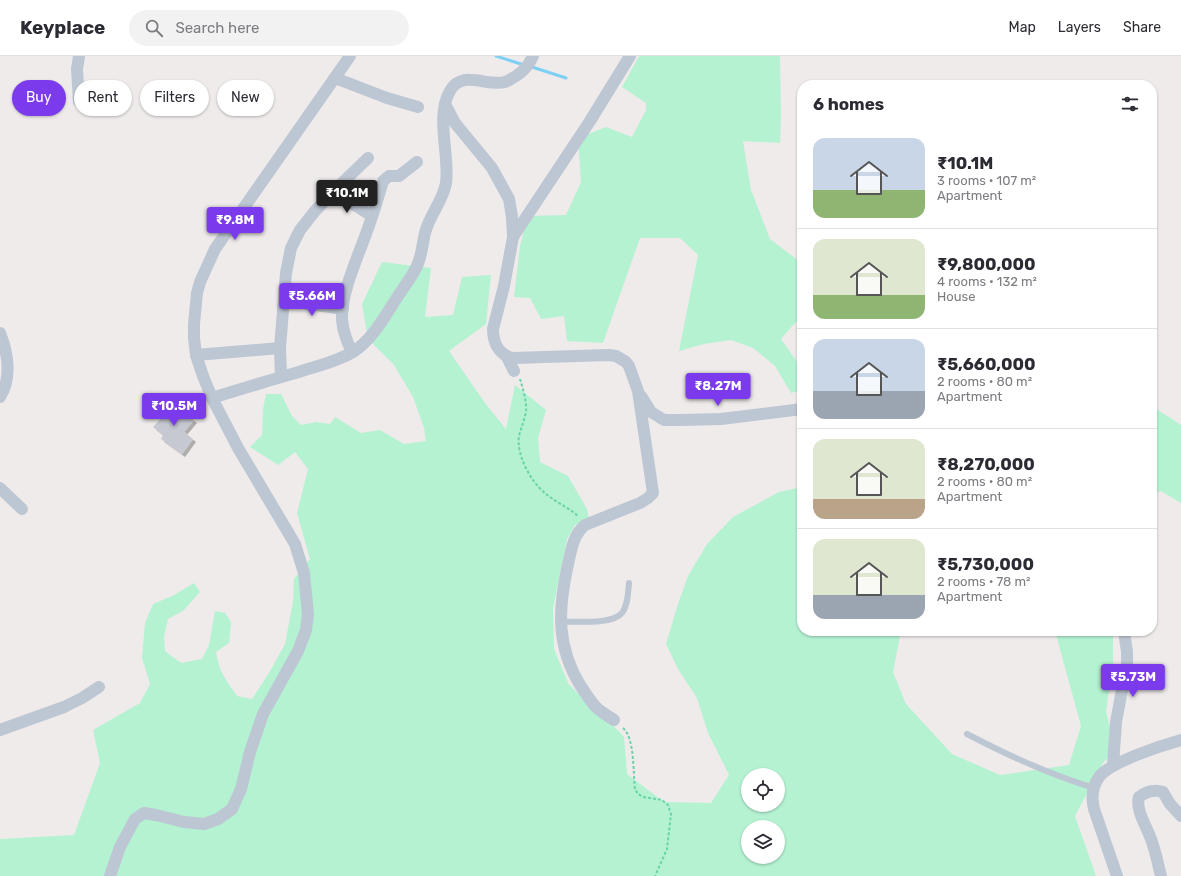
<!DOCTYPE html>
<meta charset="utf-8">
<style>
:root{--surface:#fff;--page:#f2f2f3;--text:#2b2b33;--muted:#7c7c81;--line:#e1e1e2;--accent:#7c3aed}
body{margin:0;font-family:Rubik,sans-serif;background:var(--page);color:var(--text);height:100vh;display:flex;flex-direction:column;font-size:15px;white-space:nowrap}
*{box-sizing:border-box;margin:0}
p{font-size:13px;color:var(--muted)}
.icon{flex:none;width:22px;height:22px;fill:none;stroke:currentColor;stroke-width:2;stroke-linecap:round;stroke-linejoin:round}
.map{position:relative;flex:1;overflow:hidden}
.side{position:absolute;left:797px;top:24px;width:360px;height:556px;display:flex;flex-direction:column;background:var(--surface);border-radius:16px;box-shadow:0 1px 3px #0004}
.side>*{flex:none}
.guide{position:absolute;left:12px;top:24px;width:380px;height:36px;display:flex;gap:8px}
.tools{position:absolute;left:741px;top:712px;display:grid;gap:8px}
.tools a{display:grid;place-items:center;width:44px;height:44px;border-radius:50%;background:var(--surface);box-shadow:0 1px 3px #0004;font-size:20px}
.price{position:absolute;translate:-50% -34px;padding:0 9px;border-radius:4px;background:var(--accent);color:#fff;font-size:13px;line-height:26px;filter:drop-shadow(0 1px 2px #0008)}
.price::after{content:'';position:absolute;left:50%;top:24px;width:12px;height:9px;margin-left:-6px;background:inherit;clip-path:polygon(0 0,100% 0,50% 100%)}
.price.current{background:#222;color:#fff}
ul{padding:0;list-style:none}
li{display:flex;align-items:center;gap:12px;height:100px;padding:0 16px}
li+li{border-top:1px solid var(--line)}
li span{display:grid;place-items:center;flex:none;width:112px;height:80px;border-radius:12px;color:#555}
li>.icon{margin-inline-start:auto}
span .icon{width:48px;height:48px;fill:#fffc;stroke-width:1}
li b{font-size:17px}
h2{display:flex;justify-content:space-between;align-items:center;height:48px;padding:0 16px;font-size:17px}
.tag{padding:0 14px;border-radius:18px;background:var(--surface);box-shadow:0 1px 3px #0004;font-size:14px;line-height:36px}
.tag.current{background:var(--accent);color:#fff}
header{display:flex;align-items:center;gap:24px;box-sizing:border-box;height:56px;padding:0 20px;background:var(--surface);border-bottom:1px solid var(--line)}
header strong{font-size:19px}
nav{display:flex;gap:22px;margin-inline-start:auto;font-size:14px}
.search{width:280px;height:36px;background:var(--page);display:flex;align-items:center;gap:10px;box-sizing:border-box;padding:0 14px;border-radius:22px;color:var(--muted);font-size:15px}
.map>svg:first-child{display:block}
</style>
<header>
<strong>Keyplace</strong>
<div class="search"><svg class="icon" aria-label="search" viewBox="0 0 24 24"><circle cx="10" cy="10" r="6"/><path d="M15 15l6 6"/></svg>Search here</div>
<nav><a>Map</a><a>Layers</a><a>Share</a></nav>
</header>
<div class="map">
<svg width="1181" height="820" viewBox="0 0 1181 820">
<defs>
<filter id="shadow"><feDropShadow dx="3" dy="3" stdDeviation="0" flood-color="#0004"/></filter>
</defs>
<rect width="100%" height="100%" fill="#efebeb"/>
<g fill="#b4f2d2" fill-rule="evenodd">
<polygon points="639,0 780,0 781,60 780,87 743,85 751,134 770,183 795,202 802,211 802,262 794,268 781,283 802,313 802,334 791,337 775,310 753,292 731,284 704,288 679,295 698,199 680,182 640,182 603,287 567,285 564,260 541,263 530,242 514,241 520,190 528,160 566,159 581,126 578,82 606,71 632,81 646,54 646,47 622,31"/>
<path d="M382 206 431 212 425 261 453 259 462 221 491 219 486 268 449 295 485 347 506 373 515 329 546 354 538 382 540 406 568 420 587 453 589 462 575 469 567 483 553 552 554 593 568 627 597 658 611 667 624 681 627 718 664 746 711 747 729 719 708 677 697 642 678 613 666 588 677 551 688 520 707 488 733 461 779 436 802 431V575H901L893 616 906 648 952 698 1000 719 1069 709 1081 670 1055 575H1113V608L1106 655 1115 694 1103 707 1075 760 1096 820H0V783L74 779 100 707 93 674 140 647 150 628 142 602 145 567 153 548 174 539 194 527 200 536 183 555 168 563 164 580 165 595 181 607 202 603 209 589 215 555 225 557 231 566 229 587 216 596C219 616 226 624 237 640L252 643 269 617 285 588 293 546 294 523 310 503 297 457 308 413 295 396 278 409 250 391 262 379 263 353 266 338H281L292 360 301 369 316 366 330 368 335 361 361 377 380 374 404 388 426 385 424 372 413 341 394 309 368 283 362 248ZM748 719H778V749H748ZM748 771H778V801H748Z"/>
<polygon points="1152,350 1181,369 1181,447 1161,435 1152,438"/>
</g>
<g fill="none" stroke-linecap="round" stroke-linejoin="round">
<g stroke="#7dcff3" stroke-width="3">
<polyline points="496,0 524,9"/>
<polyline points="529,10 566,22"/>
</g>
</g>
<polygon fill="#c7c9d2" filter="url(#shadow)" points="174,345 178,349 178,352 194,364 184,376 193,383 182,398 161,383 163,379 153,371 164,359 158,354 163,347 166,349"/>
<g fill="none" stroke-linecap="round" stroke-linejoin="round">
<g stroke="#69d3a9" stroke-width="2" stroke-dasharray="3 2" stroke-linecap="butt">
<path d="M520 323C523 333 527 346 526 356 524 365 521 372 519 380 516 399 531 426 545 437 555 446 568 451 578 460"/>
<path d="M623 672C635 682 633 718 635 733L638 738 643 741 662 744 668 749 671 758 667 793 655 820"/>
</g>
<g stroke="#bdc6d3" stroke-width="6">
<path d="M561 566C576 565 612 569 622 557 628 549 628 537 629 527"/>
<path d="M967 678C1009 700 1048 718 1094 732"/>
</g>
<g stroke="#bdc6d3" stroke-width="12">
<polyline points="335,22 387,42 418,51"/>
<polyline points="79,45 77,13 79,0"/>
<path d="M445 48 455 67 492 112 509 143 512 161 513 181 504 230 493 273C493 287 499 299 513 302L609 299 616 300 626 306 629 310 638 335 653 437 648 442 640 447 585 469C572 480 571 496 567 513 558 555 557 591 580 629 585 636 590 645 596 651 601 656 608 660 614 664"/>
<polyline points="334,136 372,160"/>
<polyline points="513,181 590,65 630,0"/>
<polyline points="284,244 343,253"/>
<path d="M0 277C8 297 12 322 0 341"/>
<path d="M352 296C347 286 343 275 342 264 341 236 358 201 367 175 373 159 378 142 383 125L389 120H399L417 106"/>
<polyline points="196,299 280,292"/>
<polyline points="507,301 514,315"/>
<polyline points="281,321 280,292 286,217 291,192 300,174 315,155 340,129 368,102"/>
<polyline points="641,340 651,356 664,364 680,364 721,363 802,353"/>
<path d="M212 342C241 333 270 324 299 316 317 310 336 306 353 296 373 283 385 260 398 240 404 231 411 222 416 212 422 201 422 189 425 177 429 160 443 145 446 127 450 100 435 60 450 35 462 13 486 31 505 26 509 25 512 22 516 20 524 15 529 9 533 0"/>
<polyline points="0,432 22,453"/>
<polyline points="0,674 64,651 82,642 99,631"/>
<polyline points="1113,710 1116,666 1127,607 1127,596 1124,575"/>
<polyline points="110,820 120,791 135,763 144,757 156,759 184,766 204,768 218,763 232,753 241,733 250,696 263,658 298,595 306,574 308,558 304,517 295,488 238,392 212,342 203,320 196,299 194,282 194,268 197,237 200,226 215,193 350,0"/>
<path d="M1117 820 1094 753C1091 741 1092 731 1099 721 1110 706 1163 689 1181 684"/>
<path d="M1161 820C1158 809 1156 797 1152 786 1148 772 1135 755 1139 741 1147 735 1154 733 1163 736L1170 748 1181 760"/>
</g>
</g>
</svg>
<div class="tools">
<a><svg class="icon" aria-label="locate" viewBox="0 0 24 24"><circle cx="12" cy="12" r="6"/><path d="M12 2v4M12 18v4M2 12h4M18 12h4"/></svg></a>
<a><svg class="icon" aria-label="layers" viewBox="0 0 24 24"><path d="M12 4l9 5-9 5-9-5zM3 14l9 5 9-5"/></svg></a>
</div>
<b class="price current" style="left:347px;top:158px">₹10.1M</b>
<b class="price" style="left:235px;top:185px">₹9.8M</b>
<b class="price" style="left:312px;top:261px">₹5.66M</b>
<b class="price" style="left:718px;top:351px">₹8.27M</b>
<b class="price" style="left:174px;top:371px">₹10.5M</b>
<b class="price" style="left:1133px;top:642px">₹5.73M</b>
<div class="guide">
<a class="tag current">Buy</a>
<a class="tag">Rent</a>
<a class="tag">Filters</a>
<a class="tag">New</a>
</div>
<section class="side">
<h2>6 homes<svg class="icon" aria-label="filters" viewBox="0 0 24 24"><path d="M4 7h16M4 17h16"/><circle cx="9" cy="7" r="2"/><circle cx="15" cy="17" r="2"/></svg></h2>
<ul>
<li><span style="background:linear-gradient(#c9d6e8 65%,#8fb573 0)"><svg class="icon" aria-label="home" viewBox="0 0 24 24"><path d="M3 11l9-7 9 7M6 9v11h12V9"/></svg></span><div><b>₹10.1M</b><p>3 rooms · 107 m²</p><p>Apartment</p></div></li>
<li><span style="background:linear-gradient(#dfe7d0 70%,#8fb573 0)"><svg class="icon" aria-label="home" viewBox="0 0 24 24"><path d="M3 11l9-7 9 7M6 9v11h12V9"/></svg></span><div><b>₹9,800,000</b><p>4 rooms · 132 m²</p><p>House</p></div></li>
<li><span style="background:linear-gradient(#c9d6e8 65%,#9aa5b1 0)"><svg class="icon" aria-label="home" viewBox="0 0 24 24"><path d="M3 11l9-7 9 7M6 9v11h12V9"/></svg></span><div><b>₹5,660,000</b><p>2 rooms · 80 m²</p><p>Apartment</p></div></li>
<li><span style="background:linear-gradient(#dfe7d0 75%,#b9a48a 0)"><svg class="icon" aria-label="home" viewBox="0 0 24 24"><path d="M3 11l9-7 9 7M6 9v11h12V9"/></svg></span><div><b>₹8,270,000</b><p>2 rooms · 80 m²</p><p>Apartment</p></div></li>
<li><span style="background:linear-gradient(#dfe7d0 70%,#9aa5b1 0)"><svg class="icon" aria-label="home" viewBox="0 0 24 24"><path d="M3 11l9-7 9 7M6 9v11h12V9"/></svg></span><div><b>₹5,730,000</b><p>2 rooms · 78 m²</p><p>Apartment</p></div></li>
</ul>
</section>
</div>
